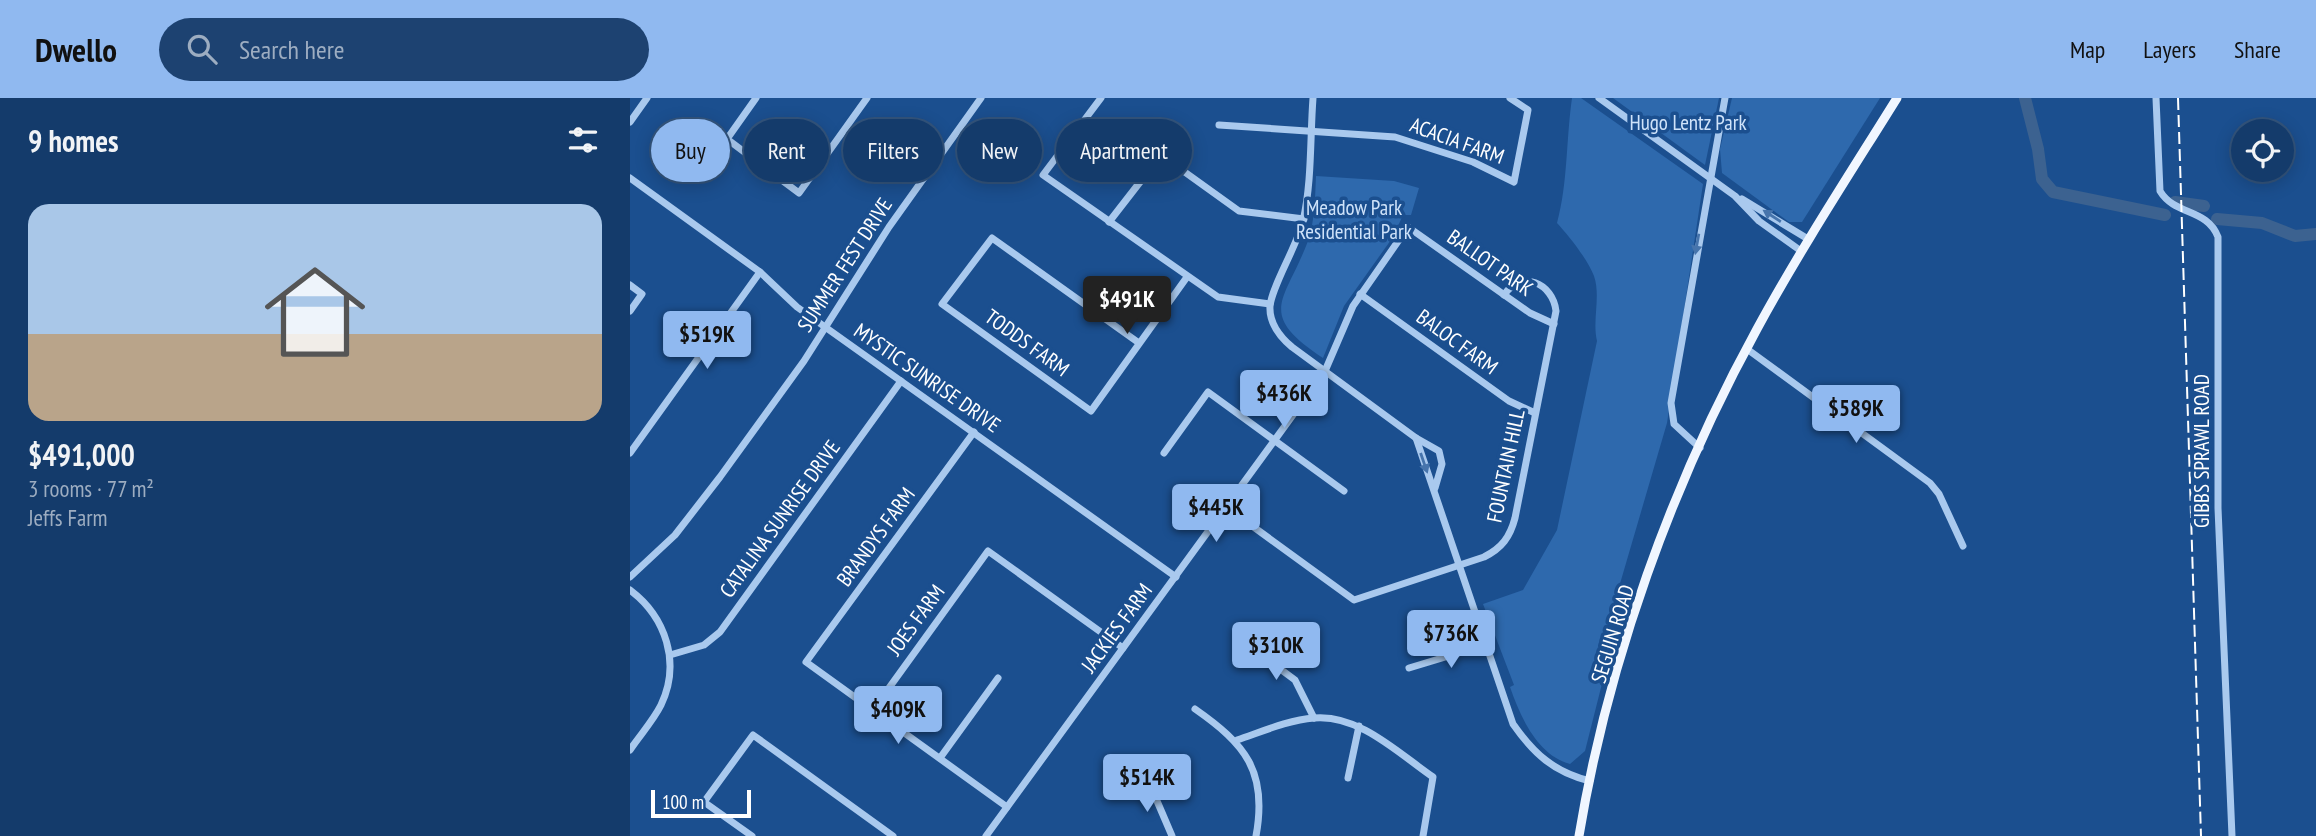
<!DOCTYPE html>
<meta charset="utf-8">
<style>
:root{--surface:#143b6b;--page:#1d4271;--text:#f1f3f6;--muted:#9dadc1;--line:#33557e;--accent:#90b9f0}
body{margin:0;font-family:"PT Sans Narrow",sans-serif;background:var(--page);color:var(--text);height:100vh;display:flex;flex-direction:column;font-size:26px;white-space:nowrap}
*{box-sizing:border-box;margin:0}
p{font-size:23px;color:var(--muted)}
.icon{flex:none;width:38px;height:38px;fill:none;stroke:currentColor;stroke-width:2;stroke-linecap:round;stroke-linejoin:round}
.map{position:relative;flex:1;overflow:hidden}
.side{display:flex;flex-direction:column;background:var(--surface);width:630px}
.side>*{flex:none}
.guide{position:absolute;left:21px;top:21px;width:665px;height:63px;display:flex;gap:14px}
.buttons{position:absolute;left:1601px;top:21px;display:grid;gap:14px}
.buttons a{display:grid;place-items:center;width:63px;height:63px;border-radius:50%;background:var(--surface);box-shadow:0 4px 18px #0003,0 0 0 2px var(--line);font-size:35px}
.scale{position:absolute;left:21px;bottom:18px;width:100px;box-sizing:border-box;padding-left:7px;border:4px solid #fff;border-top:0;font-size:19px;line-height:24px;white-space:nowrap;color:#fff;-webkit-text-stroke:5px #1b4f8f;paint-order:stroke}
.price{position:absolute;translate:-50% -60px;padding:0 16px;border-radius:7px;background:var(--accent);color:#111;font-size:23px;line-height:46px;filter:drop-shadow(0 2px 4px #0008)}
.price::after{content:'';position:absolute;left:50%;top:42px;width:21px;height:16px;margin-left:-10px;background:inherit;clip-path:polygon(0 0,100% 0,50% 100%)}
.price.selected{background:#222;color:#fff}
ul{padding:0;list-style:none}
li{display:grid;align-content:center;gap:14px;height:371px;padding:0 28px}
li+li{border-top:2px solid var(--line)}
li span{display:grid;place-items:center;height:217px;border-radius:21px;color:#555}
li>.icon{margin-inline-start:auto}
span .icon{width:126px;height:126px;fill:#fffc;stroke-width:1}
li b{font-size:30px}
h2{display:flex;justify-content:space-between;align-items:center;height:84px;padding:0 28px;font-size:30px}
.chip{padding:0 24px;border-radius:32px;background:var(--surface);box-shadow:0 4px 18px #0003,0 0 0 2px var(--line);font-size:24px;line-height:63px}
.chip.selected{background:var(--accent);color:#111}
header{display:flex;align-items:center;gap:42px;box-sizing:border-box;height:98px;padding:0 35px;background:var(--accent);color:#111}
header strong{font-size:33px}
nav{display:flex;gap:38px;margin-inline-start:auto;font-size:24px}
.search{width:490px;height:63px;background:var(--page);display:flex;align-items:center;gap:18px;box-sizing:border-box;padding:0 24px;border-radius:38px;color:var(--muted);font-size:26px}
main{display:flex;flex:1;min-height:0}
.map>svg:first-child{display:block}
</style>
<header>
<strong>Dwello</strong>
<div class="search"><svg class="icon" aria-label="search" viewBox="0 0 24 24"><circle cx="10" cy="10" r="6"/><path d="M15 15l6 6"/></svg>Search here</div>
<nav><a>Map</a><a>Layers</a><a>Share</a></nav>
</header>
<main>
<section class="side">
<h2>9 homes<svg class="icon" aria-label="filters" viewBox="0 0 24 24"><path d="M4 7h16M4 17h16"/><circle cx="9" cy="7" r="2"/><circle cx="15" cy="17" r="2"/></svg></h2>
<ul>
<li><span style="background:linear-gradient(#a9c7e8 60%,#b9a48a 0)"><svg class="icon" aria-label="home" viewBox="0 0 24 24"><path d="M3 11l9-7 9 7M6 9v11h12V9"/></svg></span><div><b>$491,000</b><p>3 rooms · 77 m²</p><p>Jeffs Farm</p></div></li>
</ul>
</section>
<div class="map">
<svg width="1686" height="738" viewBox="0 0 1686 738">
<rect width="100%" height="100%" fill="#1b4f8f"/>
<g fill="#2e69ad">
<path d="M942 0H951L1073 86 1037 325 975 537 980 554 955 653 940 666C907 657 890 618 880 589L884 587 853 506 893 492 927 432 967 243C962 223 971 198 964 178 958 162 939 138 927 125 938 85 936 42 942 0Z"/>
<polygon points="983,0 1089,0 1075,67"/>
<polygon points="1102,0 1250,0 1172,124 1159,124 1092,75 1090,51"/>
<path d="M686 78 764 83 789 90 781 117H773L763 139 714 208 693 260C625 215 655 204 678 143 685 122 685 99 686 78Z"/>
</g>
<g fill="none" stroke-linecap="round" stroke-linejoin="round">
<g stroke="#3c6290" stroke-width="12">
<polyline points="1395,0 1408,51 1412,81 1423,94 1535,117"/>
<polyline points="1545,104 1574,108"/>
<polyline points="1587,121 1632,125 1665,138 1686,136"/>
</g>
<g stroke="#a9c9ee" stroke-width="7">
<polyline points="126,0 97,41 169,95 237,0"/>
<polyline points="471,0 413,77 588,199 640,206"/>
<path d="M683 0C680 40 682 84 673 123 667 148 642 188 640 208 639 225 649 238 662 249L786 340 809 353 812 366 805 390"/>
<polyline points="969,0 1105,98 1129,123 1171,153"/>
<path d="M1526 0 1530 93C1545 118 1577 110 1588 139V410L1602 738"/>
<polyline points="0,24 17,0"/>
<polyline points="589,27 765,39 843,64 884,84 898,12 880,0"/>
<polyline points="0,80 130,174 167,209 546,479"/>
<polyline points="1112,101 1178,141"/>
<polyline points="479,124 531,57 609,113 674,121"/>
<polyline points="0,187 12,196 0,213"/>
<polyline points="730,196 879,303 905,315"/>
<polyline points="509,245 362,140 312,206 461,313 557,179"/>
<polyline points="1117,251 1300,385 1309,396 1333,448"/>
<polyline points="344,334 176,564 377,709"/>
<path d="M786 340 883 626C904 656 924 674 960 683"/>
<polyline points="1070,350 1044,326 1041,305 1095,0"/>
<polyline points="0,355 130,174"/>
<polyline points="534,355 578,294 714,393"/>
<path d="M596 409 724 502 854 459C872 450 880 439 885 420L926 213C923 185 891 171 874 197"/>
<polyline points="0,479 45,437 90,379 174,263 259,129 351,0"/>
<path d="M0 492C36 519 51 565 31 607 23 623 10 637 0 652"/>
<polyline points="614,544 665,582 684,620"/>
<polyline points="40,557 74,547 90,534 271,283"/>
<polyline points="779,570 855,547"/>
<path d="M565 611C615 646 638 673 626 738"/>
<polyline points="243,612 358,453 493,550"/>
<path d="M607 642C631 634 658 622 684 620 729 616 768 655 803 679L793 738"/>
<polyline points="310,660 368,580"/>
<polyline points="718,680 729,628"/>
<polyline points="513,681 521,689 542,738"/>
<polyline points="122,738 74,704 123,637 263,738"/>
<polyline points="356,738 695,273 723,208 778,129 900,215 924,226"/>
</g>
<path stroke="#f0f6ff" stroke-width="9" d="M949 738C978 563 1042 386 1127 231 1170 152 1219 77 1267 0"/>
<polyline stroke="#fff" stroke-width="2" stroke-dasharray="12 5" stroke-linecap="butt" points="1548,0 1571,738"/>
</g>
<defs><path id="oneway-solid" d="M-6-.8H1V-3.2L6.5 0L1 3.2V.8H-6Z" transform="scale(1.75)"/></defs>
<g fill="#4674ac">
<use href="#oneway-solid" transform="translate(1142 118) rotate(-147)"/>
<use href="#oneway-solid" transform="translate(1067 146) rotate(100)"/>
<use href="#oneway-solid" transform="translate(794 365) rotate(71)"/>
</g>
<g text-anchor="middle" stroke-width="7" stroke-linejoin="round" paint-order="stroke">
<g font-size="21" fill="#cfe3fa" stroke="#1b4f8f">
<text x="1058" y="32">Hugo Lentz Park</text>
<text x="724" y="117">Meadow Park<tspan x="724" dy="24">Residential Park</tspan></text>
</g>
<g font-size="21" fill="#fff" stroke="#1b4f8f">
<text transform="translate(827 43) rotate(20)" y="7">ACACIA FARM</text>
<text transform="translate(860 165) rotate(35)" y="7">BALLOT PARK</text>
<text transform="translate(215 167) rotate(-57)" y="7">SUMMER FEST DRIVE</text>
<text transform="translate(827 244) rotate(36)" y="7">BALOC FARM</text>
<text transform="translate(397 245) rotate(36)" y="7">TODDS FARM</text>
<text transform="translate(297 280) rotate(35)" y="7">MYSTIC SUNRISE DRIVE</text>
<text transform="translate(1572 353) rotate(-90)" y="7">GIBBS SPRAWL ROAD</text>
<text transform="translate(876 368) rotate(-78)" y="7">FOUNTAIN HILL</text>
<text transform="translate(150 421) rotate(-54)" y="7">CATALINA SUNRISE DRIVE</text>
<text transform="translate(246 439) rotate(-54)" y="7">BRANDYS FARM</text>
<text transform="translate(286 522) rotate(-54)" y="7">JOES FARM</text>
<text transform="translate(487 530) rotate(-54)" y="7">JACKIES FARM</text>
<text transform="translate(983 536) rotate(-73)" y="7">SEGUIN ROAD</text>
</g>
</g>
</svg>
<div class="buttons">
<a><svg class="icon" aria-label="locate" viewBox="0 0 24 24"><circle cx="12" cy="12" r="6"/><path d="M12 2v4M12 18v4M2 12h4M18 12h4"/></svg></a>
</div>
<div class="scale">100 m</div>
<b class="price selected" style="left:497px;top:238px">$491K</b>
<b class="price" style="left:77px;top:273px">$519K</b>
<b class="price" style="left:654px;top:332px">$436K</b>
<b class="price" style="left:1226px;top:347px">$589K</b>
<b class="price" style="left:586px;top:446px">$445K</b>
<b class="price" style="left:821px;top:572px">$736K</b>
<b class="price" style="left:646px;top:584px">$310K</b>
<b class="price" style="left:268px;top:648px">$409K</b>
<b class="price" style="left:517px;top:716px">$514K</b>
<div class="guide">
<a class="chip selected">Buy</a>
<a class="chip">Rent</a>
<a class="chip">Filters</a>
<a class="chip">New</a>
<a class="chip">Apartment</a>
</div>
</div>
</main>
